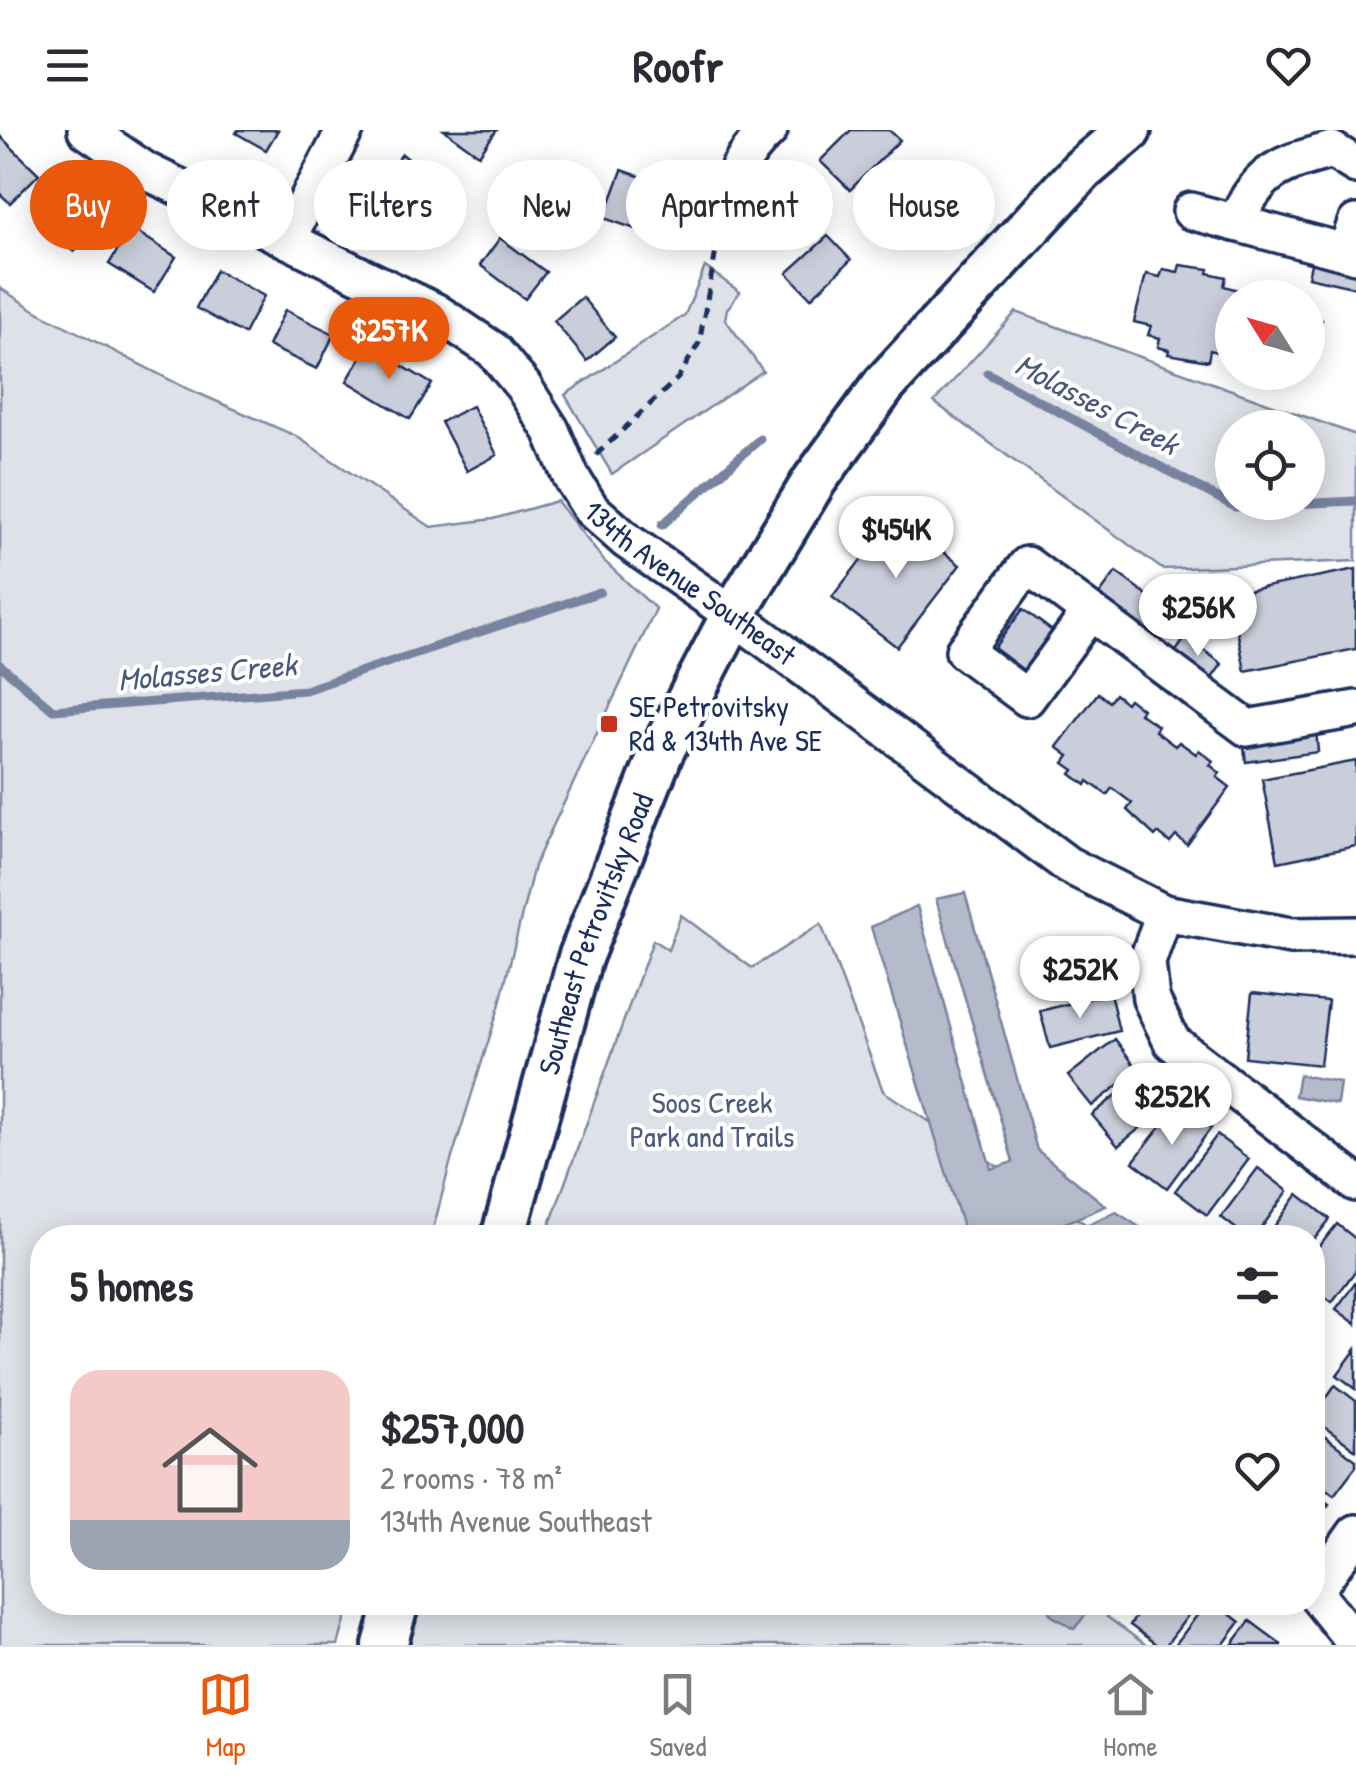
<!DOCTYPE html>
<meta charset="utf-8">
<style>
:root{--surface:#fff;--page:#f7f7f7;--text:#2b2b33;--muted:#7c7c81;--line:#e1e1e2;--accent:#ea580c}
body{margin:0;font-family:"Patrick Hand",sans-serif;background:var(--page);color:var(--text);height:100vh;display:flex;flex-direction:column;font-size:38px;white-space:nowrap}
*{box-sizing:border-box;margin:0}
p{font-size:32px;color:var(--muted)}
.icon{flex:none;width:55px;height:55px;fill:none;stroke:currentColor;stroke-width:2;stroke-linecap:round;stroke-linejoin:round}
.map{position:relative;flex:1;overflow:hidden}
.drawer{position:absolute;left:30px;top:1095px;width:1295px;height:390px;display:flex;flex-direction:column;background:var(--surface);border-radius:40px;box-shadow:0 5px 25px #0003}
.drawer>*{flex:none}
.guide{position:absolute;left:30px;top:30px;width:1298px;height:90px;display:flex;gap:20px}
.needle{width:65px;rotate:307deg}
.buttons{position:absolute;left:1215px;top:150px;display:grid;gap:20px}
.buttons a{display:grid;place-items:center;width:110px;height:110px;border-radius:50%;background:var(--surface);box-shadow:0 5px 25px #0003;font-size:50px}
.price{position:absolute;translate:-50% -85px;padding:0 22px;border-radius:35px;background:#fff;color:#222;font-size:32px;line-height:65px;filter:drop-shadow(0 2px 5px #0008)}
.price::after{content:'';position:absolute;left:50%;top:60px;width:30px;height:22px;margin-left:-15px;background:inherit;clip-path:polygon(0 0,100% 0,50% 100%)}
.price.active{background:var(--accent);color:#fff}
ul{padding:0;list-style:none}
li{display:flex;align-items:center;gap:30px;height:250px;padding:0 40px}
li span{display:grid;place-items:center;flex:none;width:280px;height:200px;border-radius:30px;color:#555}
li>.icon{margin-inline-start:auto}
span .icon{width:120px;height:120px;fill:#fffc;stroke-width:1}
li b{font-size:42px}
h2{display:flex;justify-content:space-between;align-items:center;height:120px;padding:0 40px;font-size:42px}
.tag{padding:0 35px;border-radius:45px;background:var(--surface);box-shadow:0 5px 25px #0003;font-size:35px;line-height:90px}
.tag.active{background:var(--accent);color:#fff}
header{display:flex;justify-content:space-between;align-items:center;height:130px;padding:0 40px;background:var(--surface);font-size:45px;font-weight:800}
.menu{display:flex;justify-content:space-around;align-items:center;height:140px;border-top:2px solid var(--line);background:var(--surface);font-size:28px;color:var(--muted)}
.menu a{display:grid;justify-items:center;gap:5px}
.menu .active{color:var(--accent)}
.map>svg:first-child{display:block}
</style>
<header><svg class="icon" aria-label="menu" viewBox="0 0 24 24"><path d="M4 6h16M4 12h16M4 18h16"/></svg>Roofr<svg class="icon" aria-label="heart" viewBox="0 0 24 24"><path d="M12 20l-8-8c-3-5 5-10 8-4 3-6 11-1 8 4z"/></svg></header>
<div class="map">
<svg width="1356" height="1515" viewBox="0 0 1356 1515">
<rect width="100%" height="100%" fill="#fff"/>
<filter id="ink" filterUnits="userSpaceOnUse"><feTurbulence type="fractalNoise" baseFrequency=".01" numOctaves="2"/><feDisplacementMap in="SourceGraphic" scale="20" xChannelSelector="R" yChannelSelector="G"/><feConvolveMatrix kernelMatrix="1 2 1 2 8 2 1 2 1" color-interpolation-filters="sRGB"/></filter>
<g filter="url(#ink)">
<g fill="#dee1e7" stroke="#7c88a2" stroke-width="2.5" fill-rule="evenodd">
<polygon points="705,137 740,162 727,179 725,189 763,241 612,344 565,265 685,185"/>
<polygon points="0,158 36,181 186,258 296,306 431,397 493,389 557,371 604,431 656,479 534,736 499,877 450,1034 431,1107 42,1108 42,1472 350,1473 338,1515 0,1515"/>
<path d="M1016 182 1356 305V431L1162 439 934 272ZM1232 298H1308V372H1232Z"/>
<polygon points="681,785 752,838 821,794 883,961 1105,1107 545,1108 653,810 668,820"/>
<polygon points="411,1472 1117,1473 1107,1487 1146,1515 395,1515"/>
</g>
<g fill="#b5bbca" stroke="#77839f" stroke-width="2.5">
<polygon points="965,763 1037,1020 1106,1076 1032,1107 966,1107 871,797 917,776 991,1039 1013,1032 936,769"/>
<polygon points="1299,945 1340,952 1337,974 1295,966"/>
<polygon points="1116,1082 1155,1107 1060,1107"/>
<polygon points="1045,1473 1095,1473 1074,1499 1051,1485"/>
</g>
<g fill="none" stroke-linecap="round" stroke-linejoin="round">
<g stroke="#77839f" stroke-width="9">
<polyline points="987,243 1235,377 1356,371"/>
<polyline points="662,395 760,309"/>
<polyline points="0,535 53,580 305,560 600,462"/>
</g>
</g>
<g fill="#caceda" stroke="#1b2f5e" stroke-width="2.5">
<polygon points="238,0 278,0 266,20 236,3"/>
<polygon points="444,0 497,0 479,25"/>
<polygon points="851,0 889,0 900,10 850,60 820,31"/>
<polygon points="0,6 39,44 10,73 0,64"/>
<polygon points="402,24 433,48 402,89 371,65"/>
<polygon points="622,40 653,51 635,99 604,88"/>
<polygon points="53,50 100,86 74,122 53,106 60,98 32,78"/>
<polygon points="131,98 176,127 154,162 109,134"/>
<polygon points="828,106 851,130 811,168 787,143"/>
<polygon points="500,108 546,142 525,169 480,135"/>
<polygon points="1313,125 1356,135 1356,158 1308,147"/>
<polygon points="1180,135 1209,139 1208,143 1226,147 1224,156 1251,164 1253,156 1269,160 1270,157 1296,168 1232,168 1232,236 1230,235 1232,226 1210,220 1208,231 1168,224 1169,220 1158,217 1160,208 1148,205 1151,196 1134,192 1146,144 1160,147 1163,139 1178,142"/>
<polygon points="216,140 264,166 244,204 196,178"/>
<polygon points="582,167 615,207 587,231 554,191"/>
<polygon points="1308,175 1312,177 1309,187 1322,190 1309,238"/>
<polygon points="285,180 334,204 317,239 268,216"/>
<polygon points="368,215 432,254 410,289 347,251"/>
<polygon points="472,276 497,325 467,341 441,292"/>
<polygon points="896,385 960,435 897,517 832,467"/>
<polygon points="1356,439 1356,519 1245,541 1230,464"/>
<polygon points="1116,442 1175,486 1157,509 1099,465"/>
<polygon points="1023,479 1059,506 1030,545 994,518"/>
<polygon points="1186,507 1222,534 1210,551 1174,524"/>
<polygon points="1098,563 1109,572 1115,564 1126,573 1129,569 1142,579 1139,583 1158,596 1155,601 1175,616 1179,612 1196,624 1199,620 1213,631 1210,635 1220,643 1217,647 1230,657 1187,715 1176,706 1170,713 1158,703 1155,706 1127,680 1132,673 1112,658 1107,665 1088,651 1086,655 1071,644 1074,640 1064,633 1069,626 1057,617"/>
<polygon points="1316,600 1318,622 1246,632 1243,610"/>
<polygon points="1356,631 1356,716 1278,732 1262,649"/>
<polygon points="1104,813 1109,853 1039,862 1034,823"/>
<polygon points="1110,863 1119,901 1050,918 1040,881"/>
<polygon points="1252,863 1328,871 1320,935 1245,927"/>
<polygon points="1115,909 1138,940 1092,976 1068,946"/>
<polygon points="1141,945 1167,976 1118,1016 1092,985"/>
<polygon points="1186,979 1211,998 1167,1058 1133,1032 1167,988 1175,994"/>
<polygon points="1217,1005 1249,1029 1207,1085 1175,1061"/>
<polygon points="1258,1038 1288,1061 1254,1108 1248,1108 1221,1087"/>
<polygon points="1298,1064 1330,1089 1312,1112 1312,1108 1266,1108"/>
<polygon points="1337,1094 1356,1109 1356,1140 1332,1172 1312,1157 1312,1126"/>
<polygon points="1356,1152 1356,1194 1336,1179"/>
<polygon points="1356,1219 1356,1259 1337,1245"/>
<polygon points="1335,1255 1356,1271 1356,1320 1312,1288"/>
<polygon points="1312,1297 1356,1330 1356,1336 1334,1365 1312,1348"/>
<polygon points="1312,1362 1329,1374 1312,1396"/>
<polygon points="1146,1472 1198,1472 1166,1515 1157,1515 1130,1495"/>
<polygon points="1207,1472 1214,1472 1240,1492 1223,1515 1175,1515"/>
<polygon points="1250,1491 1281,1514 1281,1515 1232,1515"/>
</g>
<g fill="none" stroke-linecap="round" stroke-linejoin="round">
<defs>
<g id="minor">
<path id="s1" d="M86 0 146 41 436 182 493 220 523 256 551 300 571 347 591 379 627 411 733 485 1068 735 1164 783 1291 806 1356 805"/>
<polyline points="1191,81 1356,125"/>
<path d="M722 83C731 50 743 24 769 0"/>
<path d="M1235 93C1261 39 1278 35 1332 20L1356 35"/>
<polyline points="287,109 345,0"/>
<polyline points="1346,122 1356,93"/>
<polyline points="1090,482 1027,568 964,521 1027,435 1247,598 1356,579"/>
<polyline points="1164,783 1147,832 1151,869 1172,912 1356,1053"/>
<polyline points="1314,1462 1356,1403"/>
<polyline points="1314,1462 1356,1514"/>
</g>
<g id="major">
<path id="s2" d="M503 1108 580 828 661 623 733 485 814 351 884 255 1082 40 1129 0"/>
<polyline points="385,1515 397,1472"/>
</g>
</defs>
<use href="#minor" stroke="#1b2f5e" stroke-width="42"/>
<use href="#major" stroke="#1b2f5e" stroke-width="50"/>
<polyline stroke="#1b2f5e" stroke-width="5" stroke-dasharray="10 8" stroke-linecap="butt" points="596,325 678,248 699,213 718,110"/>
<use href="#minor" stroke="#fff" stroke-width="35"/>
<use href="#major" stroke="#fff" stroke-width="42"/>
</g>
</g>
<rect fill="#c8321e" stroke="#fff" stroke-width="4" x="599" y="584" width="20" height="20" rx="5"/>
<g text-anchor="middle" stroke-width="8" stroke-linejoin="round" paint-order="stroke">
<g font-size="30" fill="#1b2f5e" stroke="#fff">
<text dy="10" stroke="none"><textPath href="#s1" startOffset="775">134th Avenue Southeast</textPath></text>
<text dy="10" stroke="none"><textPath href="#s2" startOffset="318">Southeast Petrovitsky Road</textPath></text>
</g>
<g font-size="30" fill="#1b2f5e" stroke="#fff" text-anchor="start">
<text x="629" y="587">SE Petrovitsky<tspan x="629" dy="34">Rd &amp; 134th Ave SE</tspan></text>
</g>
<g font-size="30" fill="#4c5c80" stroke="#fff">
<text x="712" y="983">Soos Creek<tspan x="712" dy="34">Park and Trails</tspan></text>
</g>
<g font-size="32" font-style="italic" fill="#49597e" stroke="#fff">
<text transform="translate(1097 274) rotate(28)" y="11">Molasses Creek</text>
<text transform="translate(207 542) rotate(-5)" y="11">Molasses Creek</text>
</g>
</g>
</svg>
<div class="buttons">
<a><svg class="needle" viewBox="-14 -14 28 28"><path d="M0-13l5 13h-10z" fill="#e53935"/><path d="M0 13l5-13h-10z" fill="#7c7c81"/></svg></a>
<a><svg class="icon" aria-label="locate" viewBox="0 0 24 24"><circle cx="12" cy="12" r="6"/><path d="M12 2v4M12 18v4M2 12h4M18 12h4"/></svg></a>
</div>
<b class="price active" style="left:389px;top:252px">$257K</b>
<b class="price" style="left:896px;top:451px">$454K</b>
<b class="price" style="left:1198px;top:529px">$256K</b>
<b class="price" style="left:1080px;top:891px">$252K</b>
<b class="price" style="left:1172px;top:1018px">$252K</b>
<div class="guide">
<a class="tag active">Buy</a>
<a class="tag">Rent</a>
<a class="tag">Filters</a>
<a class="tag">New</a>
<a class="tag">Apartment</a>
<a class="tag">House</a>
</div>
<section class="drawer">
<h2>5 homes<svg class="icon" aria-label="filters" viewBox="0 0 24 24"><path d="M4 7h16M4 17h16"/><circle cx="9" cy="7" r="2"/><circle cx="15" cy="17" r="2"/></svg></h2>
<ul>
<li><span style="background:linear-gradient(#f6c9c9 75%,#9aa5b1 0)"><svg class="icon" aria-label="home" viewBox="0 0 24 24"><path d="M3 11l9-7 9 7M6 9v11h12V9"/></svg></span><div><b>$257,000</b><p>2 rooms · 78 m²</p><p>134th Avenue Southeast</p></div><svg class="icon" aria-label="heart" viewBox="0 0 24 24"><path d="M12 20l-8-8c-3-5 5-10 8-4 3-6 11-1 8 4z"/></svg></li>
</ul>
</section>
</div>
<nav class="menu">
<a class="active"><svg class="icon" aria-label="map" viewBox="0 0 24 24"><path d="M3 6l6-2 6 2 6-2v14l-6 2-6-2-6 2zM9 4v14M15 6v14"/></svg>Map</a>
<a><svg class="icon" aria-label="saved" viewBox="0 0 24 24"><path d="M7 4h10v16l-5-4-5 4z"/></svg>Saved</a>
<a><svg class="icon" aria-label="home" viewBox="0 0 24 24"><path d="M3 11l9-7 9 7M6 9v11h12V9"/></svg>Home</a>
</nav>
